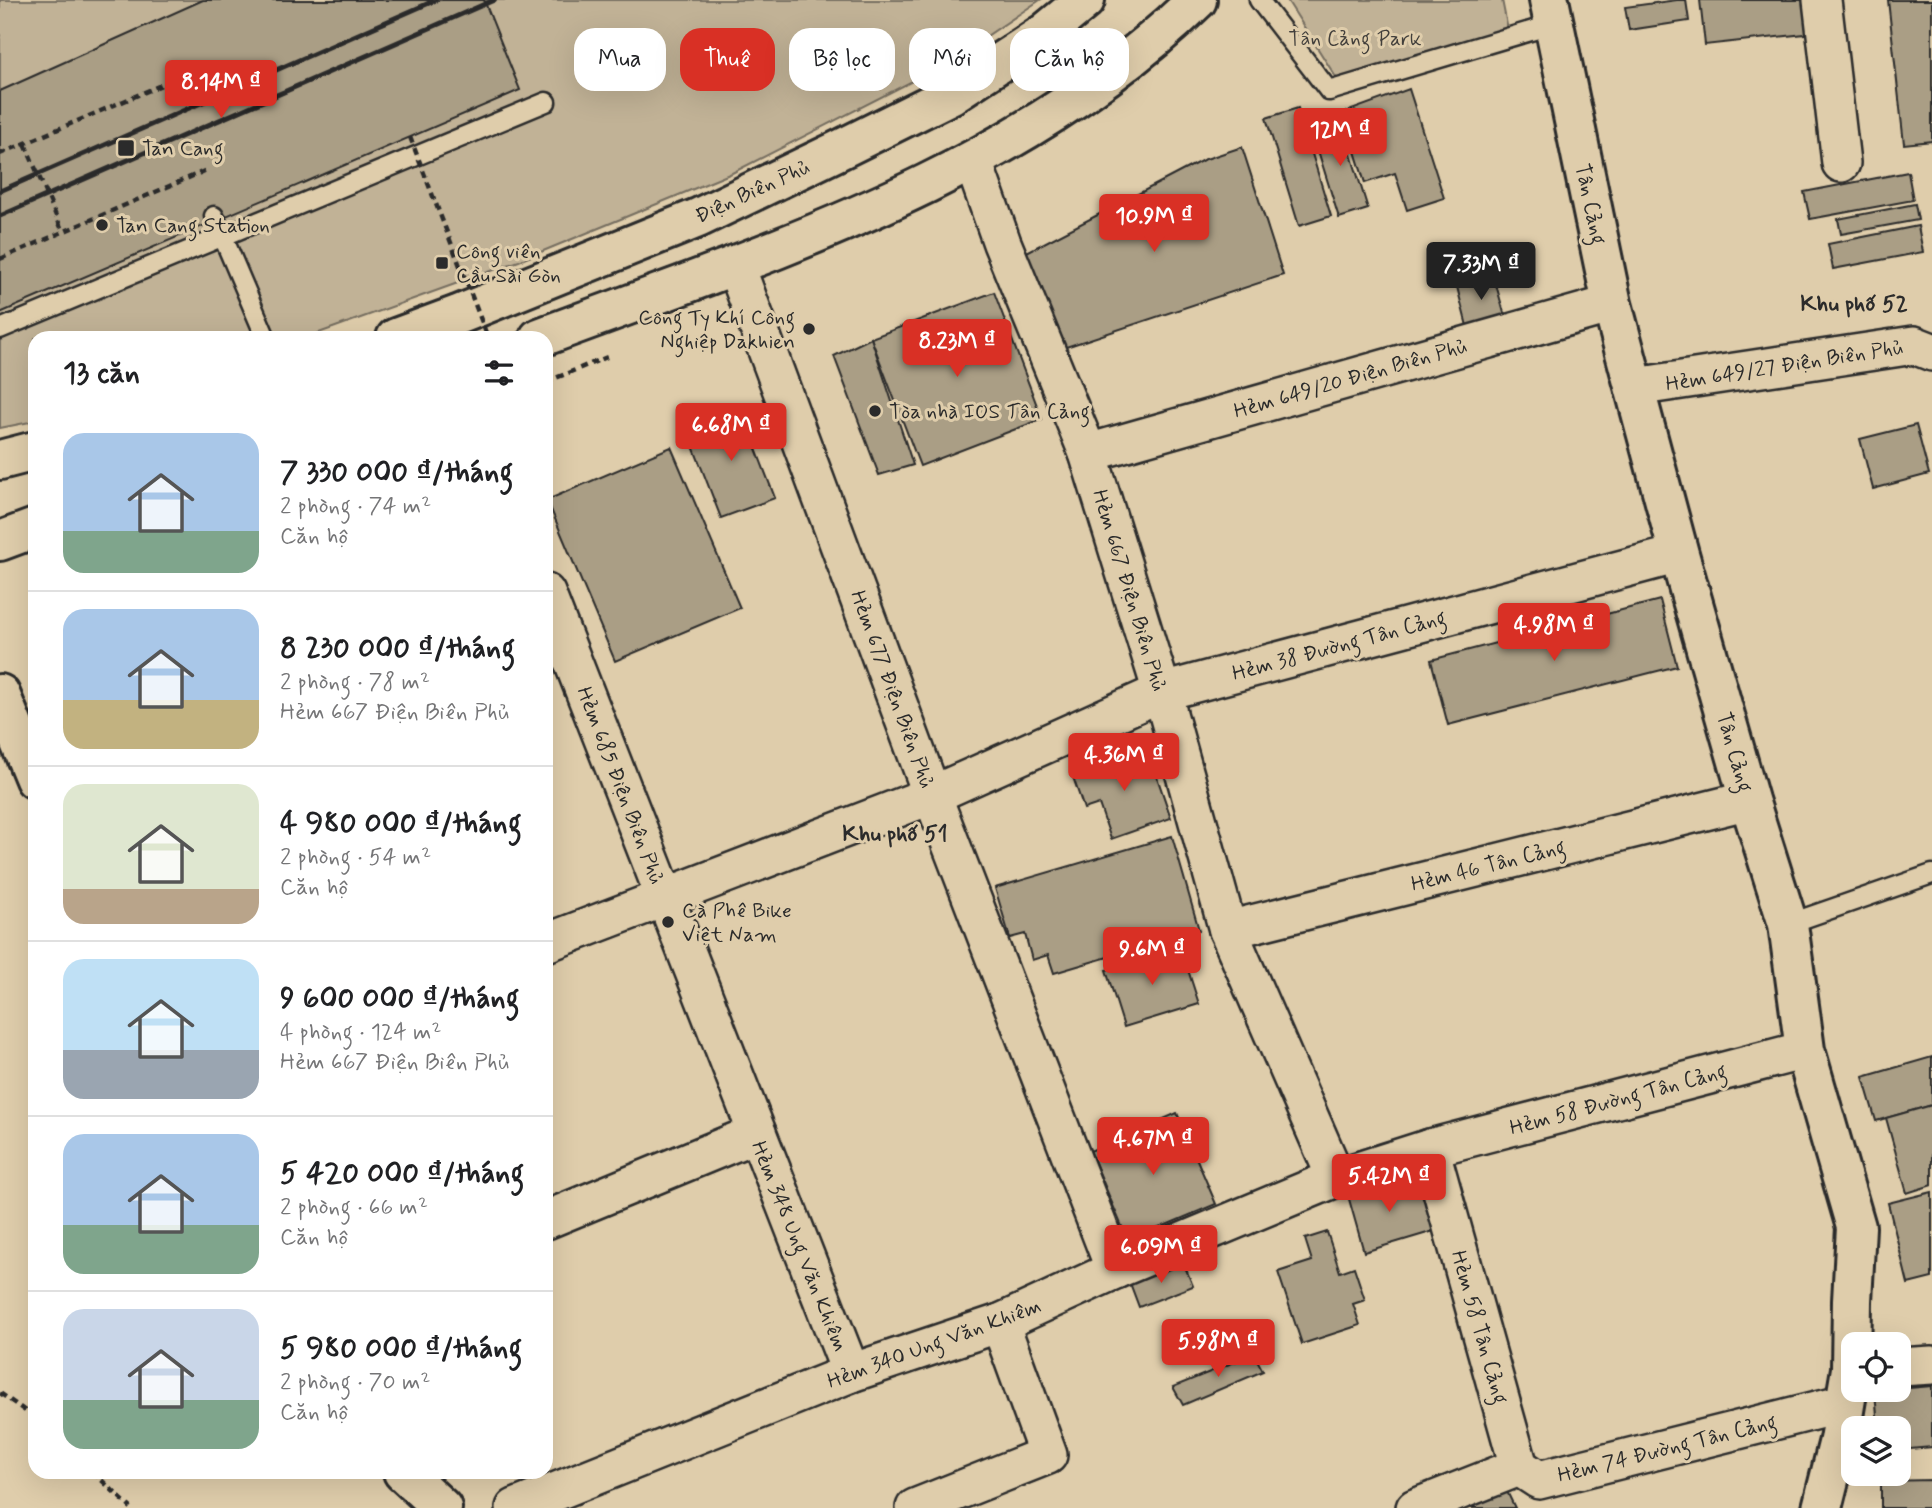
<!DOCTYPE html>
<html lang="vi">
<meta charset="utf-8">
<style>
:root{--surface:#fff;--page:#f6f6f6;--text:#202124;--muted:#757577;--line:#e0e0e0;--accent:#d93025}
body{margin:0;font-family:Mynerve,sans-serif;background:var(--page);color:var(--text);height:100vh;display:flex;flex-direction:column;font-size:26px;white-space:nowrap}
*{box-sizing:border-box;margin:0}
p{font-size:23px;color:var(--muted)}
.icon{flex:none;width:38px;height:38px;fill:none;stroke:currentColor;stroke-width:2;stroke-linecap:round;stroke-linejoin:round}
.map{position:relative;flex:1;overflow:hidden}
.sheet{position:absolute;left:28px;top:331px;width:525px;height:1148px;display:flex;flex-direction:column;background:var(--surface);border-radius:21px;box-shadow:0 7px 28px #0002}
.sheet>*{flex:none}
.top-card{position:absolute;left:574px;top:28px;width:665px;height:63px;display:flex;gap:14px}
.buttons{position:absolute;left:1841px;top:1332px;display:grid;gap:14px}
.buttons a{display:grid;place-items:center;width:70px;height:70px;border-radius:14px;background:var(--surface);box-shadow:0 7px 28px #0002;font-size:35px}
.price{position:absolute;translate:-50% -60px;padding:0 16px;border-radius:7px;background:var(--accent);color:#fff;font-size:23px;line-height:46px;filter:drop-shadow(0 2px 4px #0008)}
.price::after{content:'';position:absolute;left:50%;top:42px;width:21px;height:16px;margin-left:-10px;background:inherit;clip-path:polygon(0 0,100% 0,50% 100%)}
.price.selected{background:#222;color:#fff}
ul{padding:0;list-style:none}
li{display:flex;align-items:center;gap:21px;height:175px;padding:0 35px}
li+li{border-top:2px solid var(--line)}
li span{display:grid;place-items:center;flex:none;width:196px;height:140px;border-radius:21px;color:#555}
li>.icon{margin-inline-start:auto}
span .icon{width:84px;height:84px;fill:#fffc;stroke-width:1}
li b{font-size:30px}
h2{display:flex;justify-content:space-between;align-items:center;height:84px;padding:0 35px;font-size:30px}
.tag{padding:0 24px;border-radius:21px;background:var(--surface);box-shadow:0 7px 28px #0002;font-size:24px;line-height:63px}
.tag.selected{background:var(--accent);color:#fff}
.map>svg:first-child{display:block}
</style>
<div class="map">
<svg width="1932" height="1508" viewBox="0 0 1932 1508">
<rect width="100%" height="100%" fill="#dfcdab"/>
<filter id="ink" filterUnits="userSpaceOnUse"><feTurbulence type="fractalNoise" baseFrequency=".0143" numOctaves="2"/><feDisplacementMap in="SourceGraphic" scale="14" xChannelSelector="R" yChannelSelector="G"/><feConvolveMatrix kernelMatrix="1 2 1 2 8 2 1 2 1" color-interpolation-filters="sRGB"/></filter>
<g filter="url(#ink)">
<g fill="#c1b296" stroke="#766e60" stroke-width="2">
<polygon points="0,0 1040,0 944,65 732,173 519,261 305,338 35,338 35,421 0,428"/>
<polygon points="1287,0 1502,0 1508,30 1339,82"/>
</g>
<g fill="#aa9e85" stroke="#2b2b2b" stroke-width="2">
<polygon points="203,0 484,0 520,90 0,313 0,91"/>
<polygon points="1677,0 1686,0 1689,21 1629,30 1625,7"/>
<polygon points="1700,0 1811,0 1814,33 1705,45"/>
<polygon points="1888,0 1932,0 1932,141 1904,144"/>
<polygon points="1409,89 1444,198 1407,210 1395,173 1365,183 1343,113"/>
<polygon points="1298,108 1331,216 1299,226 1266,118"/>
<polygon points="1340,119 1368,209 1339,218 1311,128"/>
<polygon points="1242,147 1283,275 1051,352 1019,256 1203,160"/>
<polygon points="1908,172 1913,200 1810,219 1804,192"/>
<polygon points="1915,204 1918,220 1841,234 1838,219"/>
<polygon points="1918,226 1923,252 1833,269 1828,244"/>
<polygon points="1493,274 1506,320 1468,330 1456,283"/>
<polygon points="994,292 1042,419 920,466 871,338"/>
<polygon points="871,338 913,465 879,475 834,356"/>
<polygon points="740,407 775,498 721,518 686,428"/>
<polygon points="1916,425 1929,474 1873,489 1860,439"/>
<polygon points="671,447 740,608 615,661 547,500"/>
<polygon points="1660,600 1677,666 1448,725 1431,660"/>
<polygon points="1147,748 1171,818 1111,839 1099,804 1084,809 1072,774"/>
<polygon points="1172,836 1199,930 1054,973 1048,955 1032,960 1025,934 1010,938 995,888"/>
<polygon points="1181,948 1199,1004 1124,1027 1106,970"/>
<polygon points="1932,1057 1932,1105 1876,1121 1863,1077"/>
<polygon points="1932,1105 1932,1185 1907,1193 1886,1118"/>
<polygon points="1177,1113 1216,1204 1128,1241 1090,1151"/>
<polygon points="1419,1179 1434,1231 1364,1252 1345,1185 1363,1180 1367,1195"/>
<polygon points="1932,1192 1932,1278 1908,1284 1888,1203"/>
<polygon points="1327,1232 1340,1272 1354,1267 1365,1300 1353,1304 1360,1325 1302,1344 1278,1272 1312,1261 1305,1239"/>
<polygon points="1183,1262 1193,1286 1139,1307 1130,1283"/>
<polygon points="1254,1354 1263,1371 1183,1405 1173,1387"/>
<polygon points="1932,1386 1932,1447 1899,1450 1899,1428 1878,1428 1875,1391"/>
<polygon points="1499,1475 1515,1508 1415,1508"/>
<polygon points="1932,1480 1932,1508 1881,1508 1881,1481"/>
</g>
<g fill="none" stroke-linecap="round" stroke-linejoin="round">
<defs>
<g id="service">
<polyline points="1259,0 1329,91 1554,24"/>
<polyline points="214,216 266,338"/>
<polyline points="0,329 546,102"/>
<polyline points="1788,924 1932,874"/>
</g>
<g id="minor">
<polyline points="1822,0 1841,163"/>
<polyline points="973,161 1002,243 1088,453 1162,692 1228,930 1336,1178"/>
<polyline points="735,264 932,795 1115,1270"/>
<polyline points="1635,387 1914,345 1932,352"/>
<polyline points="1088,453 1612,304"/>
<polyline points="546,593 851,1373"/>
<polyline points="1228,930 1749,800"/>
<polyline points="546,943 932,795 1162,692 1679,554"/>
<polyline points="1430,1148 1519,1467"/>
<polyline points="546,1220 757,1133"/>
<polyline points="1899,1367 1932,1365"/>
<polyline points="515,1508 851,1373 1000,1323 1115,1270 1336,1178 1430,1148 1805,1050"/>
<polyline points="915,1508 1048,1455 1000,1323"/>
<polyline points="1415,1508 1519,1467 1539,1480 1845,1403"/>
</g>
<polyline id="tertiary" points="1549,0 1612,304 1679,554 1749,800 1788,924 1805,1050 1856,1227 1852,1301 1851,1369 1839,1440 1822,1508"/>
<g id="secondary">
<polyline points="0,694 35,779"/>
<polyline points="403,1472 442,1508"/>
</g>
<g id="primary">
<polyline points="396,338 458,315 698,218 835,152 950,95 1045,33 1085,0"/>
<path d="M539 338C768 252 1018 175 1197 0"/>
<polyline points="0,460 35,451"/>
<polyline points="0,541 35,528"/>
</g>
</defs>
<use href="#service" stroke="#2b2b2b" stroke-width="23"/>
<use href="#minor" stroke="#2b2b2b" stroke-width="42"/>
<use href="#tertiary" stroke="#2b2b2b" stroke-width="44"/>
<use href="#secondary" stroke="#2b2b2b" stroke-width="44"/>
<use href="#primary" stroke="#2b2b2b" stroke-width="44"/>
<g stroke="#2b2b2b" stroke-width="4.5" stroke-dasharray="7 5" stroke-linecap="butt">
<polyline points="25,144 63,232"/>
<polyline points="0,154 180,77"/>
<polyline points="0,259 209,169"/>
<polyline points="546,382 607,357"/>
<polyline points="0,1393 35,1418"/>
<polyline points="93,1472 131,1508"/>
</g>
<use href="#service" stroke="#dfcdab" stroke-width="18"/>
<use href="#minor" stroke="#dfcdab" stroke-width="37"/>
<use href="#tertiary" stroke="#dfcdab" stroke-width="38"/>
<use href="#secondary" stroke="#dfcdab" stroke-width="38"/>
<use href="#primary" stroke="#dfcdab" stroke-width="38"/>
<g stroke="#2b2b2b" stroke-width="5">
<polyline points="0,191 436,0"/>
<polyline points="0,216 494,0"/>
</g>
<polyline stroke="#2b2b2b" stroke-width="4.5" stroke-dasharray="7 5" stroke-linecap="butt" points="410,137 488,338"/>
</g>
</g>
<g fill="#2b2b2b" stroke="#dfcdab" stroke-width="2.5">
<rect x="117" y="139" width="18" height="18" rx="3.5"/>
<circle cx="102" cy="225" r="7"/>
<rect x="435" y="256" width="14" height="14" rx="3.5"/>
<circle cx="809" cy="329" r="7"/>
<circle cx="875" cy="411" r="7"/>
<circle cx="668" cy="922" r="7"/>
</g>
<g text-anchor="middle" stroke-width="6" stroke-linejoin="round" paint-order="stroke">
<g font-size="21" fill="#423f3b" stroke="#dfcdab">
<text x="1355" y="45">Tân Cảng Park</text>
</g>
<g font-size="21" fill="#2b2b2b" stroke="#dfcdab" text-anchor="start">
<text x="142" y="155">Tan Cang</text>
<text x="116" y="232">Tan Cang Station</text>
<text x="456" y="258">Công viên<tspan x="456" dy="24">Cầu Sài Gòn</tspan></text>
<text x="795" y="324" text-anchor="end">Công Ty Khí Công<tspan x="795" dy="24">Nghiệp Dakhien</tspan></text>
<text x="889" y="418">Tòa nhà IOS Tân Cảng</text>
<text x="682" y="917">Cà Phê Bike<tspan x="682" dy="24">Việt Nam</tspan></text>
</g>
<g font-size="21" fill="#2b2b2b" stroke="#dfcdab">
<text transform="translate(752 191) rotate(-25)" y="7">Điện Biên Phủ</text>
<text transform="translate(1591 204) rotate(78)" y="7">Tân Cảng</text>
<text transform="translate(1784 365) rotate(-9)" y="7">Hẻm 649/27 Điện Biên Phủ</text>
<text transform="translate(1350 378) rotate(-16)" y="7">Hẻm 649/20 Điện Biên Phủ</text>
<text transform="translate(1130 590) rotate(73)" y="7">Hẻm 667 Điện Biên Phủ</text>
<text transform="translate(1339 645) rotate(-15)" y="7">Hẻm 38 Đường Tân Cảng</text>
<text transform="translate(893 689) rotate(70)" y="7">Hẻm 677 Điện Biên Phủ</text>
<text transform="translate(1735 752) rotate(74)" y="7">Tân Cảng</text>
<text transform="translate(621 785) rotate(69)" y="7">Hẻm 685 Điện Biên Phủ</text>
<text transform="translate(1488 865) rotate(-14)" y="7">Hẻm 46 Tân Cảng</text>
<text transform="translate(1618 1099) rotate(-15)" y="7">Hẻm 58 Đường Tân Cảng</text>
<text transform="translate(800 1246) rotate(68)" y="7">Hẻm 348 Ung Văn Khiêm</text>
<text transform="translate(1480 1327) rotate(74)" y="7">Hẻm 58 Tân Cảng</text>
<text transform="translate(934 1343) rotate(-20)" y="7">Hẻm 340 Ung Văn Khiêm</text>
<text transform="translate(1667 1448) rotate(-14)" y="7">Hẻm 74 Đường Tân Cảng</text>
</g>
<g font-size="23" font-weight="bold" fill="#2b2b2b" stroke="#dfcdab">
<text x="1854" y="311">Khu phố 52</text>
<text x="895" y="841">Khu phố 51</text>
</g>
</g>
</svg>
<div class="buttons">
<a><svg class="icon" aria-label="locate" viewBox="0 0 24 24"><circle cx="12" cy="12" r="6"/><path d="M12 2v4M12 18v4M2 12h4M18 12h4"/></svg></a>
<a><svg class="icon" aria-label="layers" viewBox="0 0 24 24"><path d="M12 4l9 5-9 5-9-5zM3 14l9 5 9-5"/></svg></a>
</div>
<b class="price" style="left:221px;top:120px">8.14M ₫</b>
<b class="price" style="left:1340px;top:168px">12M ₫</b>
<b class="price" style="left:1154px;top:254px">10.9M ₫</b>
<b class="price selected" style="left:1481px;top:302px">7.33M ₫</b>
<b class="price" style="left:957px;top:379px">8.23M ₫</b>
<b class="price" style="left:731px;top:463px">6.68M ₫</b>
<b class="price" style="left:1554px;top:663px">4.98M ₫</b>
<b class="price" style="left:1124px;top:793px">4.36M ₫</b>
<b class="price" style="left:1152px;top:987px">9.6M ₫</b>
<b class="price" style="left:1153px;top:1177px">4.67M ₫</b>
<b class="price" style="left:1389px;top:1214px">5.42M ₫</b>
<b class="price" style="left:1161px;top:1285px">6.09M ₫</b>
<b class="price" style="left:1218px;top:1379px">5.98M ₫</b>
<div class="top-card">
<a class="tag">Mua</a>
<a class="tag selected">Thuê</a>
<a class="tag">Bộ lọc</a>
<a class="tag">Mới</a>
<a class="tag">Căn hộ</a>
</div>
<section class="sheet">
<h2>13 căn<svg class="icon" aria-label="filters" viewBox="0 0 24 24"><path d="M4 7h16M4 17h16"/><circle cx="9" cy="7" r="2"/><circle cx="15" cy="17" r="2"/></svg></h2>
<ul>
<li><span style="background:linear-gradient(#a9c7e8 70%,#7fa58c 0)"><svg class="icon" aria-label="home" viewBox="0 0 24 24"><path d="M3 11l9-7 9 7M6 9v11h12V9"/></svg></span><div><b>7 330 000 ₫/tháng</b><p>2 phòng · 74 m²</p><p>Căn hộ</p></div></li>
<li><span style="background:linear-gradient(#a9c7e8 65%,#c2b280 0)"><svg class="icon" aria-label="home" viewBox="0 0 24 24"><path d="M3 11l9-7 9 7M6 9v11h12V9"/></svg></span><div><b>8 230 000 ₫/tháng</b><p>2 phòng · 78 m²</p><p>Hẻm 667 Điện Biên Phủ</p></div></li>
<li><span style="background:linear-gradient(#dfe7d0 75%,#b9a48a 0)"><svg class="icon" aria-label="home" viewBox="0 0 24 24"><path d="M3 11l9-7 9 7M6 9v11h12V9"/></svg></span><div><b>4 980 000 ₫/tháng</b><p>2 phòng · 54 m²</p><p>Căn hộ</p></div></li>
<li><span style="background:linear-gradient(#bfe0f5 65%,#9aa5b1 0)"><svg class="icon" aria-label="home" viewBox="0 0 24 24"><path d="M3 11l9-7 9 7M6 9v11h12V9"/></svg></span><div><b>9 600 000 ₫/tháng</b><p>4 phòng · 124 m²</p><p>Hẻm 667 Điện Biên Phủ</p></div></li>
<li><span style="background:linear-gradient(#a9c7e8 65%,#7fa58c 0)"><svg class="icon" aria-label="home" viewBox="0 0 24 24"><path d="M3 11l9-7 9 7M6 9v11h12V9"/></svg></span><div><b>5 420 000 ₫/tháng</b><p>2 phòng · 66 m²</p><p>Căn hộ</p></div></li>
<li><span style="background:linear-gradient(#c9d6e8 65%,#7fa58c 0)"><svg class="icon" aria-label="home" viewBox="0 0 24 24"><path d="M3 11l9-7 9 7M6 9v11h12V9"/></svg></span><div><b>5 980 000 ₫/tháng</b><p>2 phòng · 70 m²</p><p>Căn hộ</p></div></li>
</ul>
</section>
</div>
